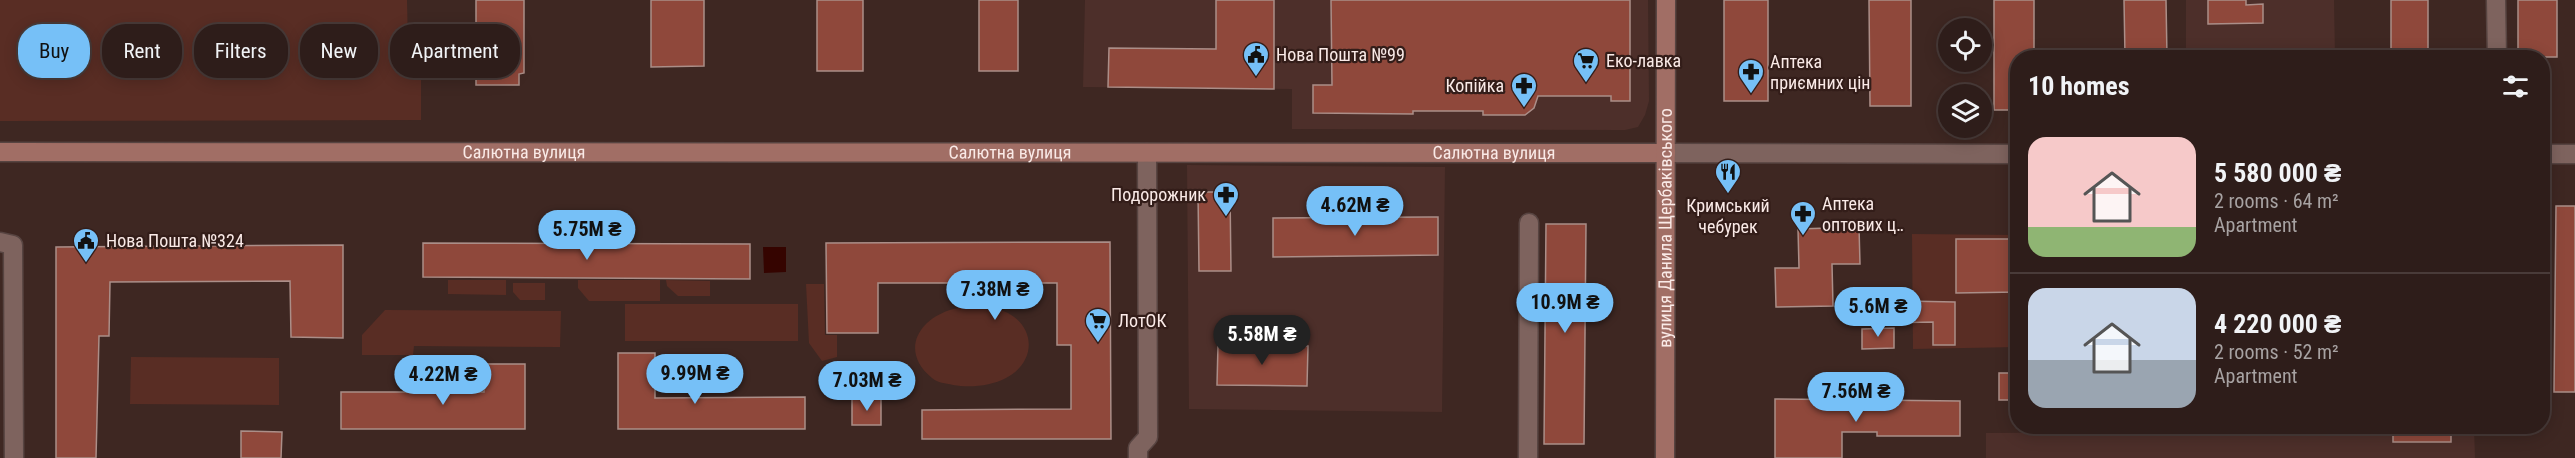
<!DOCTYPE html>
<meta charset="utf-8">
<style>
:root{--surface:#2e1d1a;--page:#3a2a27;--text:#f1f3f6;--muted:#a7a2a2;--line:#493b39;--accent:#76c0f7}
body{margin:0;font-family:"Roboto Condensed",sans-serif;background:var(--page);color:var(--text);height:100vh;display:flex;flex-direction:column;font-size:22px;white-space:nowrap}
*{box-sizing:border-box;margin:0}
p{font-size:20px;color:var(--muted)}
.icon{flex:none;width:33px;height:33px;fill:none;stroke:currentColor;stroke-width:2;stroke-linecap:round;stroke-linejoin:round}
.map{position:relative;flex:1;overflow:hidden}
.panel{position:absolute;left:2010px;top:50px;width:540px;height:384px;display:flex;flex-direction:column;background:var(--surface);border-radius:24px;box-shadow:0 3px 15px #0003,0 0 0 2px var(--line)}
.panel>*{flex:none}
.banner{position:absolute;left:18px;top:24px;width:570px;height:54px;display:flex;gap:12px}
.controls{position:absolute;left:1938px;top:18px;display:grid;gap:12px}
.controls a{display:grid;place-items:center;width:54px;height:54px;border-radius:50%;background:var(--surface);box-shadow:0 3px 15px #0003,0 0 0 2px var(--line);font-size:30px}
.price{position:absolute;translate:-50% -51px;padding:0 14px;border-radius:21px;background:var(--accent);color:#111;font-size:20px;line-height:39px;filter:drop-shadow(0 2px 3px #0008)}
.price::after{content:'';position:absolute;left:50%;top:36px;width:18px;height:14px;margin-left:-9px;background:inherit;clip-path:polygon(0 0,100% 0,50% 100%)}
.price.active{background:#222;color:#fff}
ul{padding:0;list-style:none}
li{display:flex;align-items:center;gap:18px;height:150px;padding:0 18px}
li+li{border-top:2px solid var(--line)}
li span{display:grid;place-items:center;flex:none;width:168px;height:120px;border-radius:18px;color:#555}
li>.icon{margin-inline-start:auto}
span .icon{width:72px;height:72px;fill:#fffc;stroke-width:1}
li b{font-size:26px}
h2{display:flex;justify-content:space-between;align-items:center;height:72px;padding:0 18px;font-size:26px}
.chip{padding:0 21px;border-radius:24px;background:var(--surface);box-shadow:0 3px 15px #0003,0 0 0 2px var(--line);font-size:21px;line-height:54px}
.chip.active{background:var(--accent);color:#111}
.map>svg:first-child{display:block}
</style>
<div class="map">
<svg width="2575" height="458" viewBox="0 0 2575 458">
<rect width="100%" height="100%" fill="#3e2722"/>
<g fill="#4d2f2a">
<polygon points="1085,0 1648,0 1649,101 1645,115 1638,127 1625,130 1292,129 1292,89 1083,87"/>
<polygon points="2186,0 2334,0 2335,57 2186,57"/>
<polygon points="1187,165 1445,167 1442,412 1189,409"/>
<polygon points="2131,426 2474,426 2475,458 1986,458 1986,433 2131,432"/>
</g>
<g fill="#592d24">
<polygon points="0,0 407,0 408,46 421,49 421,120 0,121"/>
<polygon points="1912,234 2017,235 2017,347 1913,349"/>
<polygon points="448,280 506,280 506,295 448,294"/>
<polygon points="578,280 660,280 660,301 589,301 578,288"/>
<polygon points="666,280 710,281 710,296 678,296 667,286"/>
<polygon points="513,283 545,283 545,300 520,300 513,292"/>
<polygon points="806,284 824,284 825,335 837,335 837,357 822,361 809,343"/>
<rect x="625" y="304" width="173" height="37"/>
<path d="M982 306C990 308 1001 309 1008 313 1037 329 1035 363 1006 378 991 386 970 388 953 385 945 383 938 383 932 378 901 353 916 321 950 310 959 307 972 307 982 306Z"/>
<polygon points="385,310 561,311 560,347 414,346 413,355 362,355 362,335"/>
<polygon points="131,357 279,358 279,405 130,404"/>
</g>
<polygon fill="#350400" points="763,247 786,247 786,272 764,273"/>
<g fill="#8f483b" stroke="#ab8e88" stroke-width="1.5">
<polygon points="476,0 524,0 524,73 519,74 519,85 476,85"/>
<polygon points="651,0 704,0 704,66 651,67"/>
<rect x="817" y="0" width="46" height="71"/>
<rect x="979" y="0" width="39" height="71"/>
<polygon points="1216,0 1274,0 1274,89 1108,87 1109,48 1216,49"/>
<polygon points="1331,0 1630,0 1630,101 1611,101 1611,96 1538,96 1534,108 1525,115 1483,115 1483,111 1413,111 1413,114 1313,113 1313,85 1332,85"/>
<rect x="1724" y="0" width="44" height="101"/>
<polygon points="1869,0 1911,0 1911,106 1870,106"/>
<polygon points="1994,0 2034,0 2034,57 2018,57 2018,110 1994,110"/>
<polygon points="2124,0 2166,0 2167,57 2125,57"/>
<polygon points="2208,0 2246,0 2246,5 2263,4 2263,23 2208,24"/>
<rect x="2391" y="0" width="37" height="57"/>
<rect x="2518" y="0" width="39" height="57"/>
<polygon points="1198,192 1230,192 1231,271 1199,271"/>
<polygon points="2556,206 2575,206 2575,392 2554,392"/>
<polygon points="1429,217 1438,217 1438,255 1273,257 1273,218"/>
<polygon points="1546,224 1586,224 1584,444 1544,444"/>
<polygon points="1859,227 1860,264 1832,264 1833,306 1776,307 1775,268 1799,268 1798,229"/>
<polygon points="1956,239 2018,239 2018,292 1956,293"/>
<polygon points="1110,242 1111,439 922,439 922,410 1071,409 1071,345 1057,345 1057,283 878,283 878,333 827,333 826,243"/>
<polygon points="423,243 750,244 750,279 423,277"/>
<polygon points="343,245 343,338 291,337 290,281 110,282 109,336 99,336 96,458 56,458 56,247"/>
<polygon points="1905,301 1955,302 1955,345 1933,345 1933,322 1884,323 1884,302"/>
<polygon points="1894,328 1894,348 1862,349 1862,329"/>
<polygon points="1218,345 1308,346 1307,386 1217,385"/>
<polygon points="618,353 655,353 655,398 805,397 805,429 618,429"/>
<polygon points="484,364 525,364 525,429 341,429 341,392 484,392"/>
<rect x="1999" y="373" width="19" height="27"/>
<rect x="852" y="398" width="29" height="27"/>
<polygon points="1775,399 1960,401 1960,436 1877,436 1877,432 1842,432 1842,458 1775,458"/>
<rect x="2393" y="426" width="58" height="16"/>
<polygon points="241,431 282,432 281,458 241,458"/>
</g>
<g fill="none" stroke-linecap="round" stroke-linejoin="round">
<defs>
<g id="street">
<polyline points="2496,0 2497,57"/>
<polyline points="1666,153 2018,154"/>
<polyline points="2542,154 2575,154"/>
<polyline points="0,242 13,245 14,458"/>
<polyline points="1138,458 1138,448 1148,437 1147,153"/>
<polyline points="1528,458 1529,223"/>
</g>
<g id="secondary">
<path id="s1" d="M0 152 1666 153"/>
<path id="s2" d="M1665 458 1666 0"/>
</g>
</defs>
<use href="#street" stroke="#574441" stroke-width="21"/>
<use href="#secondary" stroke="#574441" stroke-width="21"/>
<use href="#street" stroke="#7e635e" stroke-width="18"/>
<use href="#secondary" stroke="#a16e65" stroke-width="18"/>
</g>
<defs>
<symbol id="civic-pin" viewBox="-11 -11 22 30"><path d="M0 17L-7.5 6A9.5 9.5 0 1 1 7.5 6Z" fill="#76c0f7" stroke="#331d19"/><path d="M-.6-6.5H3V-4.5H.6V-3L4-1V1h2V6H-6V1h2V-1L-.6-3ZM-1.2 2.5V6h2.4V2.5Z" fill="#111"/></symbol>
<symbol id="supermarket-pin" viewBox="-11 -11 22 30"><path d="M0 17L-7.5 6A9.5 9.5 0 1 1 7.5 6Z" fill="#76c0f7" stroke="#331d19"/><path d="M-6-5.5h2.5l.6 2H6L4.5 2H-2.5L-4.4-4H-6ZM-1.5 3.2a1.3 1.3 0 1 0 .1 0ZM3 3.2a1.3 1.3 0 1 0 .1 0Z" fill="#111"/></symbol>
<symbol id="pharmacy-pin" viewBox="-11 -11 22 30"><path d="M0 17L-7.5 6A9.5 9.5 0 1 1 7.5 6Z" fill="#76c0f7" stroke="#331d19"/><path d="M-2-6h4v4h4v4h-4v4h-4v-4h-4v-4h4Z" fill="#111"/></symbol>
<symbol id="restaurant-pin" viewBox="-11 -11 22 30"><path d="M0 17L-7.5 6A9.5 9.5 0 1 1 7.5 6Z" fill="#76c0f7" stroke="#331d19"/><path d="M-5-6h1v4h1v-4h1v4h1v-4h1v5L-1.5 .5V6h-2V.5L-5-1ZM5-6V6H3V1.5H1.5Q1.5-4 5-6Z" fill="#111"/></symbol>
</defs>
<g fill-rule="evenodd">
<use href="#civic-pin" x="1241" y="40" width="30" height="40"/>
<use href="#supermarket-pin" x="1571" y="46" width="30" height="40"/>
<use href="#pharmacy-pin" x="1736" y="57" width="30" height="40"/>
<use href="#pharmacy-pin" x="1509" y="71" width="30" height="40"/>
<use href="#restaurant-pin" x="1713" y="157" width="30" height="40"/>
<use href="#pharmacy-pin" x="1211" y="180" width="30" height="40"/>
<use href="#pharmacy-pin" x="1788" y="199" width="30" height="40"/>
<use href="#civic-pin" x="71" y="226" width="30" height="40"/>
<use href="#supermarket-pin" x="1083" y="306" width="30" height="40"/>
</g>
<g text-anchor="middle" stroke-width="4.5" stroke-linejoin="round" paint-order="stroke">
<g font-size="18" fill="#faeae7" stroke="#331d19" text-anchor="start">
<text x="1276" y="61">Нова Пошта №99</text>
<text x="1606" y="67">Еко-лавка</text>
<text x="1770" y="68">Аптека<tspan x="1770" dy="21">приємних цін</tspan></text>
<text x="1504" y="92" text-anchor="end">Копійка</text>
<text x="1206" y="201" text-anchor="end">Подорожник</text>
<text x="1822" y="210">Аптека<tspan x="1822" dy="21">оптових ц‥</tspan></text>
<text x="1728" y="212" text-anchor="middle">Кримський<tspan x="1728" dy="21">чебурек</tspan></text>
<text x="106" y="247">Нова Пошта №324</text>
<text x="1118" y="327">ЛотОК</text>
</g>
<g font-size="18" fill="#faeae7" stroke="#331d19">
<text dy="6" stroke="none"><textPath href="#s1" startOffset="524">Салютна вулиця</textPath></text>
<text dy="6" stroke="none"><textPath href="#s1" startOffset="1010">Салютна вулиця</textPath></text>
<text dy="6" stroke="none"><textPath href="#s1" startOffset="1494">Салютна вулиця</textPath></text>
<text dy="6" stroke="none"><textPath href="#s2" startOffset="230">вулиця Данила Щербаківського</textPath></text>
</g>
</g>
</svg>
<div class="controls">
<a><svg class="icon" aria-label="locate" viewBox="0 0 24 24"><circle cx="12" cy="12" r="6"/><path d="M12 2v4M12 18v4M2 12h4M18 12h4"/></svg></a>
<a><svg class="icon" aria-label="layers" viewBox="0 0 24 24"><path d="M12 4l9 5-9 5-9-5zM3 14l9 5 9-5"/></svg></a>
</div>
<b class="price" style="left:1355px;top:237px">4.62M ₴</b>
<b class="price" style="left:587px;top:261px">5.75M ₴</b>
<b class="price" style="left:995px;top:321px">7.38M ₴</b>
<b class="price" style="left:1565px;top:334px">10.9M ₴</b>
<b class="price" style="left:1878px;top:338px">5.6M ₴</b>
<b class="price active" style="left:1262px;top:366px">5.58M ₴</b>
<b class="price" style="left:695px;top:405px">9.99M ₴</b>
<b class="price" style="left:443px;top:406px">4.22M ₴</b>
<b class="price" style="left:867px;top:412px">7.03M ₴</b>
<b class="price" style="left:1856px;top:423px">7.56M ₴</b>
<div class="banner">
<a class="chip active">Buy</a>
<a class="chip">Rent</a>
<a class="chip">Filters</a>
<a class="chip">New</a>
<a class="chip">Apartment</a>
</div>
<section class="panel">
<h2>10 homes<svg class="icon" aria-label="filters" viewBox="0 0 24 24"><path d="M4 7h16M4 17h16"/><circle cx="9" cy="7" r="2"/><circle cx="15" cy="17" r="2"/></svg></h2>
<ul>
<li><span style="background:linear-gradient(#f6c9c9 75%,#8fb573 0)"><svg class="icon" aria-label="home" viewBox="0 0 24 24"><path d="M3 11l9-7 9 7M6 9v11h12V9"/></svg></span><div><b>5 580 000 ₴</b><p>2 rooms · 64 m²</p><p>Apartment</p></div></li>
<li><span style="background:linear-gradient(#c9d6e8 60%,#9aa5b1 0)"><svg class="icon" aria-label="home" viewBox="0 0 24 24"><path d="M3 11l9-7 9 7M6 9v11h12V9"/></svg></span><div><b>4 220 000 ₴</b><p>2 rooms · 52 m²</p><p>Apartment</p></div></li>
</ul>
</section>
</div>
